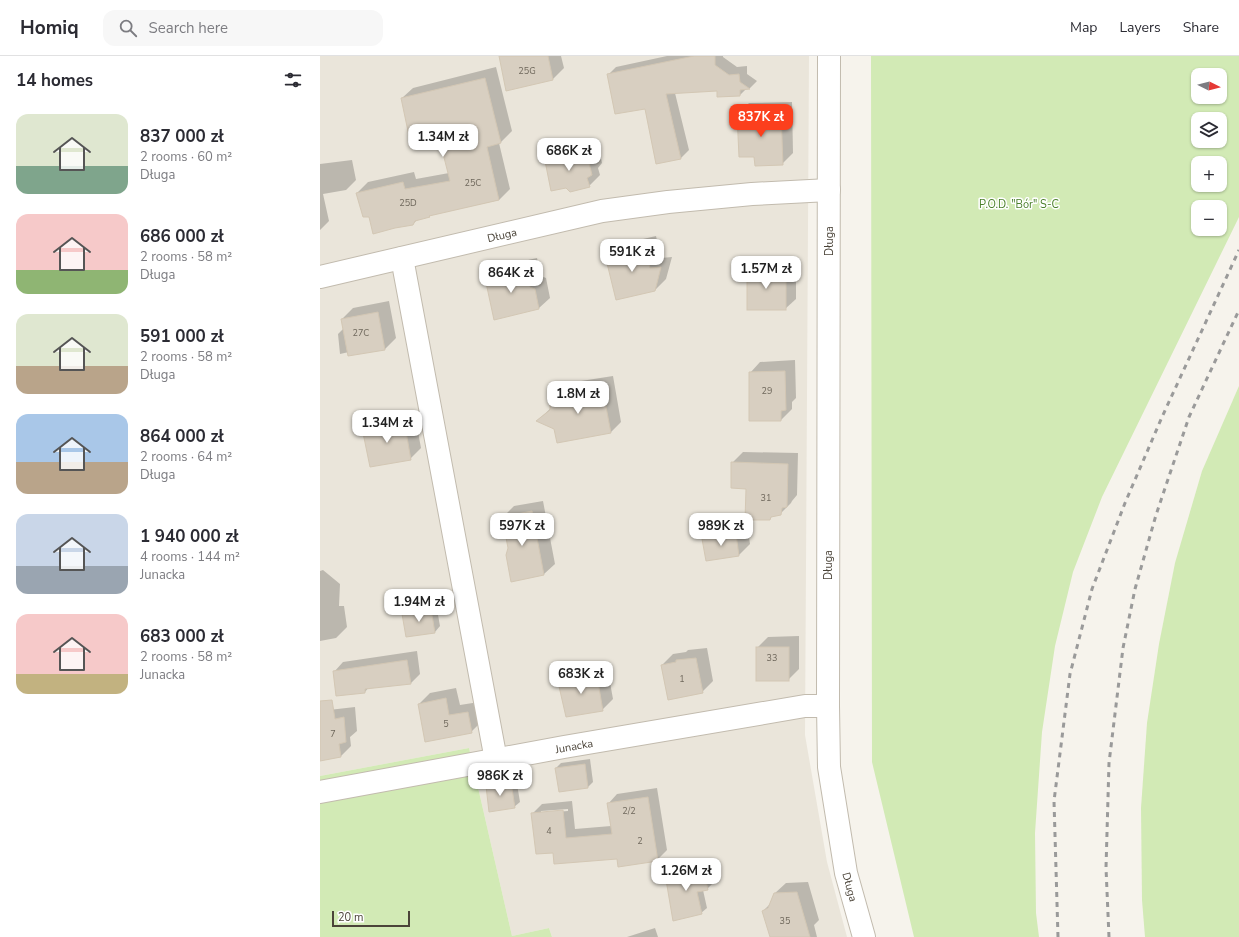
<!DOCTYPE html>
<meta charset="utf-8">
<style>
:root{--surface:#fff;--page:#f7f7f7;--text:#2b2b33;--muted:#7c7c81;--line:#e1e1e2;--accent:#fc3f1d}
body{margin:0;font-family:"Nunito Sans",sans-serif;background:var(--page);color:var(--text);height:100vh;display:flex;flex-direction:column;font-size:15px;white-space:nowrap}
*{box-sizing:border-box;margin:0}
p{font-size:13px;color:var(--muted)}
.icon{flex:none;width:22px;height:22px;fill:none;stroke:currentColor;stroke-width:2;stroke-linecap:round;stroke-linejoin:round}
.map{position:relative;flex:1;overflow:hidden}
.panel{display:flex;flex-direction:column;background:var(--surface);width:320px}
.panel>*{flex:none}
.needle{width:26px;rotate:96deg}
.controls{position:absolute;left:871px;top:12px;display:grid;gap:8px}
.controls a{display:grid;place-items:center;width:36px;height:36px;border-radius:8px;background:var(--surface);box-shadow:0 1px 3px #0004;font-size:20px}
.scale{position:absolute;left:12px;bottom:10px;width:78px;box-sizing:border-box;padding-left:4px;border:2px solid #4b4439;border-top:0;font-size:11px;line-height:14px;white-space:nowrap;color:#4b4439;-webkit-text-stroke:3px #fff;paint-order:stroke}
.price{position:absolute;translate:-50% -34px;padding:0 9px;border-radius:8px;background:#fff;color:#222;font-size:13px;line-height:26px;filter:drop-shadow(0 1px 2px #0008)}
.price::after{content:'';position:absolute;left:50%;top:24px;width:12px;height:9px;margin-left:-6px;background:inherit;clip-path:polygon(0 0,100% 0,50% 100%)}
.price.selected{background:var(--accent);color:#fff}
ul{padding:0;list-style:none}
li{display:flex;align-items:center;gap:12px;height:100px;padding:0 16px}
li span{display:grid;place-items:center;flex:none;width:112px;height:80px;border-radius:12px;color:#555}
li>.icon{margin-inline-start:auto}
span .icon{width:48px;height:48px;fill:#fffc;stroke-width:1}
li b{font-size:17px}
h2{display:flex;justify-content:space-between;align-items:center;height:48px;padding:0 16px;font-size:17px}
header{display:flex;align-items:center;gap:24px;box-sizing:border-box;height:56px;padding:0 20px;background:var(--surface);border-bottom:1px solid var(--line)}
header strong{font-size:19px}
nav{display:flex;gap:22px;margin-inline-start:auto;font-size:14px}
.search{width:280px;height:36px;background:var(--page);display:flex;align-items:center;gap:10px;box-sizing:border-box;padding:0 14px;border-radius:12px;color:var(--muted);font-size:15px}
main{display:flex;flex:1;min-height:0}
.map>svg:first-child{display:block}
</style>
<header>
<strong>Homiq</strong>
<div class="search"><svg class="icon" aria-label="search" viewBox="0 0 24 24"><circle cx="10" cy="10" r="6"/><path d="M15 15l6 6"/></svg>Search here</div>
<nav><a>Map</a><a>Layers</a><a>Share</a></nav>
</header>
<main>
<section class="panel">
<h2>14 homes<svg class="icon" aria-label="filters" viewBox="0 0 24 24"><path d="M4 7h16M4 17h16"/><circle cx="9" cy="7" r="2"/><circle cx="15" cy="17" r="2"/></svg></h2>
<ul>
<li><span style="background:linear-gradient(#dfe7d0 65%,#7fa58c 0)"><svg class="icon" aria-label="home" viewBox="0 0 24 24"><path d="M3 11l9-7 9 7M6 9v11h12V9"/></svg></span><div><b>837 000 zł</b><p>2 rooms · 60 m²</p><p>Długa</p></div></li>
<li><span style="background:linear-gradient(#f6c9c9 70%,#8fb573 0)"><svg class="icon" aria-label="home" viewBox="0 0 24 24"><path d="M3 11l9-7 9 7M6 9v11h12V9"/></svg></span><div><b>686 000 zł</b><p>2 rooms · 58 m²</p><p>Długa</p></div></li>
<li><span style="background:linear-gradient(#dfe7d0 65%,#b9a48a 0)"><svg class="icon" aria-label="home" viewBox="0 0 24 24"><path d="M3 11l9-7 9 7M6 9v11h12V9"/></svg></span><div><b>591 000 zł</b><p>2 rooms · 58 m²</p><p>Długa</p></div></li>
<li><span style="background:linear-gradient(#a9c7e8 60%,#b9a48a 0)"><svg class="icon" aria-label="home" viewBox="0 0 24 24"><path d="M3 11l9-7 9 7M6 9v11h12V9"/></svg></span><div><b>864 000 zł</b><p>2 rooms · 64 m²</p><p>Długa</p></div></li>
<li><span style="background:linear-gradient(#c9d6e8 65%,#9aa5b1 0)"><svg class="icon" aria-label="home" viewBox="0 0 24 24"><path d="M3 11l9-7 9 7M6 9v11h12V9"/></svg></span><div><b>1 940 000 zł</b><p>4 rooms · 144 m²</p><p>Junacka</p></div></li>
<li><span style="background:linear-gradient(#f6c9c9 75%,#c2b280 0)"><svg class="icon" aria-label="home" viewBox="0 0 24 24"><path d="M3 11l9-7 9 7M6 9v11h12V9"/></svg></span><div><b>683 000 zł</b><p>2 rooms · 58 m²</p><p>Junacka</p></div></li>
</ul>
</section>
<div class="map">
<svg width="919" height="881" viewBox="0 0 919 881">
<rect width="100%" height="100%" fill="#f6f3ec"/>
<polygon fill="#eae5da" points="0,0 489,0 485,679 507,806 527,881 232,881 229,872 192,880 149,692 0,720"/>
<g fill="#d2eab5" fill-rule="evenodd">
<path d="M551 0H919V161L782 441 753 516 735 590 722 676 715 777 716 857 719 881H594L552 706ZM878 19H900V41H878ZM878 63H900V85H878ZM878 107H900V129H878ZM878 151H900V173H878Z"/>
<polygon points="919,330 919,881 825,881 822,844 821,752 827,667 839,588 855,507 882,415"/>
<polygon points="149,692 192,880 229,872 232,881 0,881 0,720"/>
</g>
<g fill="#0003" fill-rule="evenodd">
<polygon points="180,0 241,0 244,12 233,23"/>
<polygon points="347,0 403,0 403,1 417,11 427,10 427,18 437,25 430,32 426,33 420,39 398,34 355,37 369,94 361,102 326,51 288,19 296,11"/>
<polygon points="176,11 192,75 181,86 179,87 190,133 179,144 111,159 109,160 97,164 93,168 49,160 37,137 48,126 94,116 96,123 129,117 118,72 82,42 93,32"/>
<polygon points="472,46 473,97 462,108 435,100 418,58 429,47"/>
<polygon points="277,85 282,107 278,112 280,119 269,130 247,131 226,105 237,94"/>
<polygon points="32,104 36,124 26,134 3,138 9,165 0,174 0,108"/>
<polygon points="336,180 341,202 352,201 346,223 335,234 286,200 297,189"/>
<polygon points="217,202 221,220 226,222 230,242 219,252 175,263 166,222 177,211"/>
<polygon points="439,205 476,205 476,243 465,253 428,216"/>
<polygon points="69,245 76,282 65,293 29,299 29,296 20,298 18,278 24,272 22,263 33,252"/>
<polygon points="475,304 476,342 472,346 472,353 461,364 430,317 440,306"/>
<polygon points="293,320 301,366 290,377 217,365 231,352 231,339 242,328"/>
<polygon points="94,354 101,392 90,403 43,373 54,362"/>
<polygon points="423,396 478,397 477,439 472,445 471,447 460,458 452,460 449,463 412,407"/>
<polygon points="223,445 235,508 224,518 192,524 189,492 183,461 194,450"/>
<polygon points="427,468 430,488 419,499 383,483 394,472"/>
<polygon points="3,514 20,528 19,550 24,550 27,571 16,582 0,585 0,515"/>
<polygon points="116,548 120,570 115,576 83,559 89,554"/>
<polygon points="479,580 479,613 468,624 437,592 448,581"/>
<polygon points="387,592 393,625 382,636 342,609 353,598 366,596 368,594"/>
<polygon points="97,595 100,618 91,627 49,631 45,636 14,616 23,606"/>
<polygon points="263,608 287,610 293,643 282,654 240,626 250,615 256,614"/>
<polygon points="136,632 140,649 159,646 162,665 151,676 99,648 110,637"/>
<polygon points="35,651 37,675 30,681 31,690 20,701 0,704 0,655"/>
<polygon points="270,703 273,726 268,731 236,712 241,707"/>
<polygon points="196,722 200,746 194,751 167,730 173,725"/>
<path d="M337 732 347 794 337 804 298 802 234 795 213 757 222 748 252 745 255 773 291 770 288 748 297 738ZM248 753V755L221 757V755Z"/>
<polygon points="388,805 392,828 387,833 383,834 387,852 381,857 346,818 351,813"/>
<polygon points="488,826 499,864 494,869 497,881 451,881 443,855 450,848 454,838 466,827"/>
<polygon points="335,872 338,881 307,881"/>
</g>
<g fill="#d8cfc1" stroke="#d3c7b4">
<polygon points="179,0 228,0 233,24 186,35"/>
<polygon points="374,0 395,0 395,9 409,19 419,18 420,26 430,33 420,34 420,40 397,41 397,35 346,38 361,103 336,108 325,53 295,58 287,18"/>
<polygon points="165,22 181,87 167,91 179,144 109,160 110,161 95,165 93,169 75,172 53,178 49,161 43,161 36,137 83,126 85,133 130,125 117,74 89,80 81,42"/>
<polygon points="461,56 463,109 435,110 434,101 419,101 417,58"/>
<polygon points="266,95 272,119 267,122 270,131 250,136 246,132 231,135 225,105"/>
<polygon points="325,190 330,212 341,211 335,235 296,244 285,199"/>
<polygon points="206,212 210,231 215,233 219,253 174,264 165,222"/>
<rect x="427" y="215" width="39" height="39"/>
<polygon points="58,256 65,294 28,300 21,263"/>
<polygon points="465,315 466,354 461,355 461,365 429,365 429,316"/>
<polygon points="282,330 291,377 237,387 234,373 216,365 230,354 230,339"/>
<polygon points="84,364 91,404 50,411 42,372"/>
<polygon points="411,406 468,408 467,451 462,452 461,459 451,461 450,464 425,464 426,433 411,432"/>
<polygon points="212,455 224,519 191,526 186,499 188,492 182,461"/>
<polygon points="416,478 419,500 386,505 382,483"/>
<polygon points="111,553 115,577 86,581 82,558"/>
<rect x="436" y="591" width="33" height="34"/>
<polygon points="376,602 383,637 348,644 341,609 356,606 356,604"/>
<polygon points="87,604 91,628 45,633 45,637 16,640 13,615"/>
<polygon points="251,618 277,620 283,655 246,661 238,626 251,623"/>
<polygon points="126,642 129,659 148,656 152,677 105,686 98,648"/>
<polygon points="12,644 15,663 24,661 26,686 19,688 21,701 0,705 0,645"/>
<polygon points="265,708 268,732 239,736 235,712"/>
<polygon points="191,726 195,752 169,756 166,730"/>
<polygon points="328,741 338,805 298,811 297,803 234,808 233,797 216,798 211,757 243,754 246,782 292,778 287,747"/>
<polygon points="383,810 388,834 377,836 382,858 353,865 345,818"/>
<polygon points="477,836 490,881 450,881 442,855 448,852 454,837"/>
</g>
<g fill="none" stroke-linecap="round" stroke-linejoin="round">
<defs>
<g id="minor">
<polyline points="509,0 508,650 509,711 526,817 544,881"/>
<polyline points="82,202 176,704"/>
<polyline points="0,221 282,155 348,146 432,138 509,134"/>
<polyline points="0,736 244,691 485,650 508,650"/>
</g>
</defs>
<use href="#minor" stroke="#c2bbae" stroke-width="24"/>
<use href="#minor" stroke="#fff" stroke-width="22"/>
<g stroke="#9a9a9a" stroke-width="3" stroke-dasharray="5 5" stroke-linecap="butt">
<polyline points="738,881 734,745 750,618 772,533 805,447 842,361 919,194"/>
<polyline points="789,881 786,812 789,707 803,592 815,533 836,459 869,361 919,254"/>
</g>
</g>
<g text-anchor="middle" stroke-width="3" stroke-linejoin="round" paint-order="stroke">
<g font-size="9" fill="#6e675b">
<text x="207" y="18">25G</text>
<text x="153" y="130">25C</text>
<text x="88" y="150">25D</text>
<text x="41" y="280">27C</text>
<text x="447" y="338">29</text>
<text x="446" y="445">31</text>
<text x="452" y="605">33</text>
<text x="362" y="626">1</text>
<text x="126" y="671">5</text>
<text x="13" y="681">7</text>
<text x="309" y="758">2/2</text>
<text x="229" y="778">4</text>
<text x="320" y="788">2</text>
<text x="465" y="868">35</text>
</g>
<g font-size="11" fill="#4a7f2a" stroke="#fff">
<text x="699" y="152">P.O.D. "Bór" S-C</text>
</g>
<g font-size="11" fill="#4b4439" stroke="#fff">
<text transform="translate(182 179) rotate(-13)" y="4">Długa</text>
<text transform="translate(509 185) rotate(-90)" y="4">Długa</text>
<text transform="translate(508 509) rotate(-90)" y="4">Długa</text>
<text transform="translate(254 690) rotate(-10)" y="4">Junacka</text>
<text transform="translate(530 831) rotate(75)" y="4">Długa</text>
</g>
</g>
</svg>
<div class="controls">
<a><svg class="needle" viewBox="-14 -14 28 28"><path d="M0-13l5 13h-10z" fill="#e53935"/><path d="M0 13l5-13h-10z" fill="#7c7c81"/></svg></a>
<a><svg class="icon" aria-label="layers" viewBox="0 0 24 24"><path d="M12 4l9 5-9 5-9-5zM3 14l9 5 9-5"/></svg></a>
<a>+</a>
<a>−</a>
</div>
<div class="scale">20 m</div>
<b class="price selected" style="left:441px;top:82px">837K zł</b>
<b class="price" style="left:123px;top:102px">1.34M zł</b>
<b class="price" style="left:249px;top:116px">686K zł</b>
<b class="price" style="left:312px;top:217px">591K zł</b>
<b class="price" style="left:446px;top:234px">1.57M zł</b>
<b class="price" style="left:191px;top:238px">864K zł</b>
<b class="price" style="left:258px;top:359px">1.8M zł</b>
<b class="price" style="left:67px;top:388px">1.34M zł</b>
<b class="price" style="left:202px;top:491px">597K zł</b>
<b class="price" style="left:401px;top:491px">989K zł</b>
<b class="price" style="left:99px;top:567px">1.94M zł</b>
<b class="price" style="left:261px;top:639px">683K zł</b>
<b class="price" style="left:180px;top:741px">986K zł</b>
<b class="price" style="left:366px;top:836px">1.26M zł</b>
</div>
</main>
